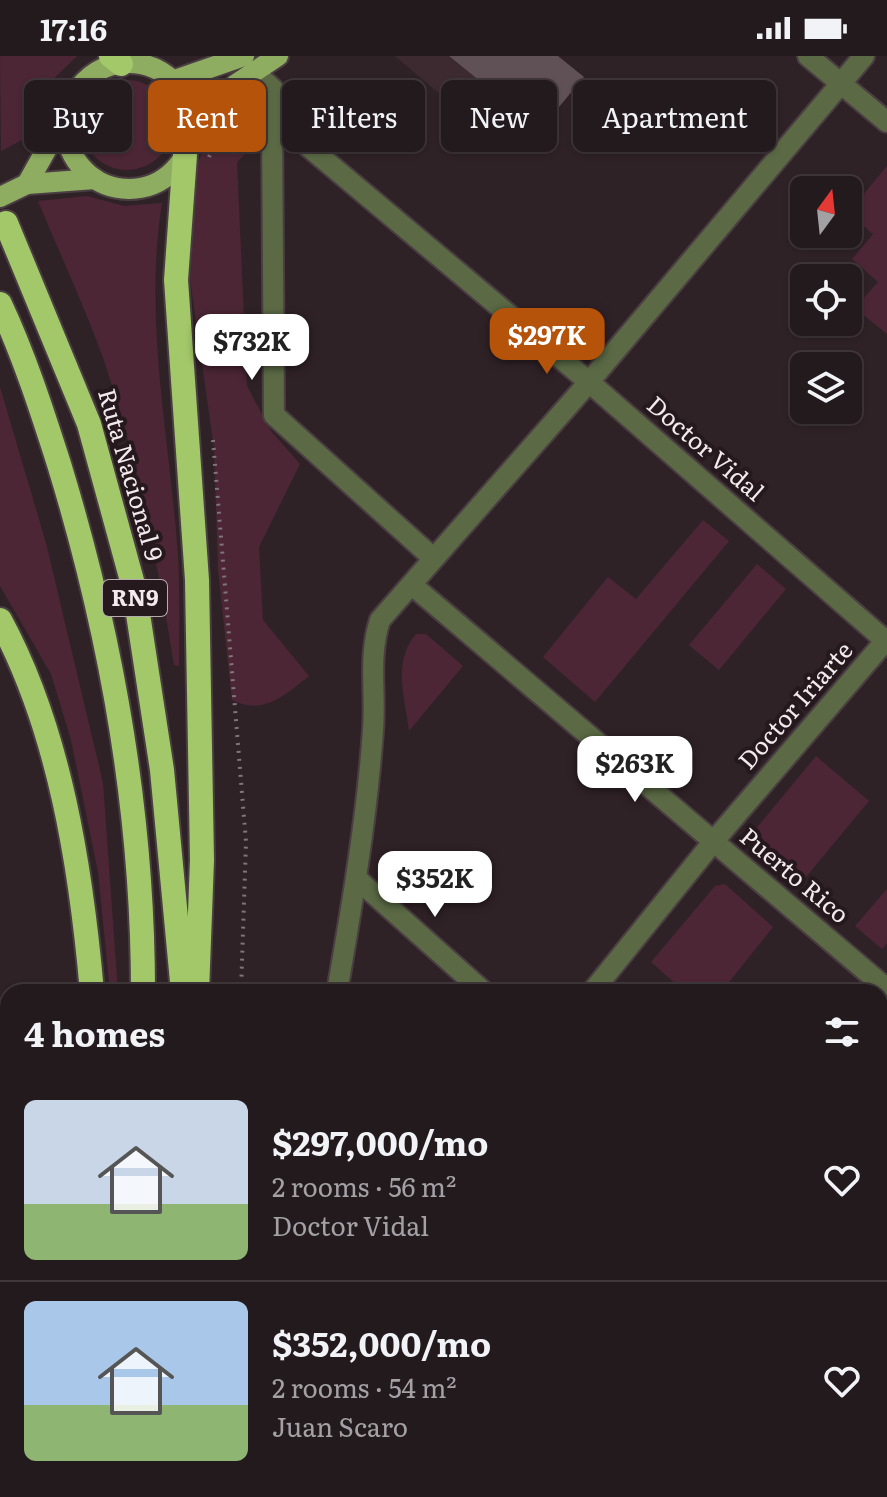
<!DOCTYPE html>
<meta charset="utf-8">
<style>
:root{--surface:#231a1d;--page:#2b2326;--text:#f1f3f6;--muted:#a3a1a4;--line:#40383b;--accent:#b45309}
body{margin:0;font-family:Literata,serif;background:var(--page);color:var(--text);height:100vh;display:flex;flex-direction:column;font-size:30px;white-space:nowrap}
*{box-sizing:border-box;margin:0}
p{font-size:26px;color:var(--muted)}
.icon{flex:none;width:44px;height:44px;fill:none;stroke:currentColor;stroke-width:2;stroke-linecap:round;stroke-linejoin:round}
.map{position:relative;flex:1;overflow:hidden}
.sheet{position:absolute;left:0px;top:928px;width:888px;height:514px;display:flex;flex-direction:column;background:var(--surface);border-radius:24px 24px 0 0;box-shadow:0 2px 6px #0004,0 0 0 2px var(--line)}
.sheet>*{flex:none}
.hud{position:absolute;left:24px;top:24px;width:840px;height:72px;display:flex;gap:16px}
.needle{width:52px;rotate:15deg}
.tools{position:absolute;left:790px;top:120px;display:grid;gap:16px}
.tools a{display:grid;place-items:center;width:72px;height:72px;border-radius:12px;background:var(--surface);box-shadow:0 2px 6px #0004,0 0 0 2px var(--line);font-size:40px}
.price{position:absolute;translate:-50% -68px;padding:0 18px;border-radius:16px;background:#fff;color:#222;font-size:26px;line-height:52px;filter:drop-shadow(0 2px 4px #0008)}
.price::after{content:'';position:absolute;left:50%;top:48px;width:24px;height:18px;margin-left:-12px;background:inherit;clip-path:polygon(0 0,100% 0,50% 100%)}
.price.on{background:var(--accent);color:#fff}
ul{padding:0;list-style:none}
li{display:flex;align-items:center;gap:24px;height:200px;padding:0 24px}
li+li{border-top:2px solid var(--line)}
li span{display:grid;place-items:center;flex:none;width:224px;height:160px;border-radius:12px;color:#555}
li>.icon{margin-inline-start:auto}
span .icon{width:96px;height:96px;fill:#fffc;stroke-width:1}
li b{font-size:34px}
h2{display:flex;justify-content:space-between;align-items:center;height:96px;padding:0 24px;font-size:34px}
.chip{padding:0 28px;border-radius:12px;background:var(--surface);box-shadow:0 2px 6px #0004,0 0 0 2px var(--line);font-size:28px;line-height:72px}
.chip.on{background:var(--accent);color:#fff}
.status{display:flex;justify-content:space-between;align-items:center;height:56px;padding:0 40px;background:var(--surface);direction:ltr}
.status svg{height:22px;fill:currentColor}
.map>svg:first-child{display:block}
</style>
<div class="status"><b>17:16</b><svg viewBox="0 0 49 12"><path d="M0 12V9h3v3zM5 12V6h3v6zM10 12V3h3v9zM15 12V0h3v12zM26 1h20v11H26zM47 4h2v5h-2z"/></svg></div>
<div class="map">
<svg width="887" height="1441" viewBox="0 0 887 1441">
<rect width="100%" height="100%" fill="#2f2227"/>
<polygon fill="#3d2a31" points="395,0 449,0 486,30 462,57"/>
<g fill="#4c2635">
<polygon points="0,0 77,0 48,28 26,82 1,95"/>
<circle cx="127" cy="69" r="45"/>
<path d="M232 55 243 57 257 77 253 90 237 106 247 330 271 375 300 408 259 491 263 564 309 620C285 639 263 660 232 644L218 513 214 392 190 223 197 110 210 74 220 61Z"/>
<polygon points="887,110 887,278 855,252 878,226 852,203 873,178 848,157"/>
<path d="M87 140 124 150 162 147C143 264 170 383 178 500 180 536 179 573 179 610L174 609C157 503 137 400 102 299 83 247 59 196 38 145Z"/>
<polygon points="0,331 46,487 103,727 118,936 110,936 98,816 71,684 51,618 0,530"/>
<polygon points="703,464 729,485 595,646 543,601 608,521 636,543"/>
<polygon points="757,508 786,533 719,614 689,589"/>
<path d="M416 578H426L463 610 409 675C405 641 392 606 416 578Z"/>
<polygon points="816,700 869,745 801,827 756,786 755,774"/>
<polygon points="725,828 773,871 721,936 685,936 651,906 715,830"/>
<polygon points="887,833 887,887 882,893 855,870"/>
<polygon points="880,1422 887,1422 887,1441 576,1441 656,1434 880,1434"/>
<polygon points="152,1434 246,1434 267,1441 151,1441"/>
</g>
<polygon fill="#605156" points="449,0 558,0 584,21 539,75 512,53 488,80 462,57 486,30"/>
<g fill="none" stroke-linecap="round" stroke-linejoin="round">
<defs>
<g id="minor">
<polyline points="808,0 887,66"/>
<polyline points="253,15 273,33 272,60 589,326 887,586"/>
<polyline points="272,60 274,359 433,502"/>
<polyline points="412,529 887,933"/>
<polyline points="357,823 484,936"/>
<path d="M337 936C352 849 367 762 373 674 376 636 368 601 380 564L589 326 864 0"/>
<polyline points="592,936 713,786 887,583"/>
<polyline points="880,1179 887,1179"/>
</g>
<g id="major">
<circle cx="129" cy="70" r="63"/>
<polyline points="172,25 244,0"/>
<polyline points="192,71 236,28 278,0"/>
<polyline points="27,128 64,62"/>
<polyline points="0,141 27,128 95,123"/>
</g>
<g id="highway">
<polyline points="111,0 121,8"/>
<polyline points="185,99 176,224 197,524 202,804 197,936"/>
<polyline points="6,167 89,368 134,532 162,714 183,936"/>
<path d="M0 248C24 299 42 355 59 408 111 578 143 758 143 936"/>
<path d="M0 564C60 675 81 812 92 936"/>
<polyline points="82,1441 83,1434"/>
<polyline points="124,1441 125,1434"/>
</g>
</defs>
<use href="#minor" stroke="#4a3e43" stroke-width="24"/>
<use href="#major" stroke="#4a3e43" stroke-width="24"/>
<use href="#highway" stroke="#4a3e43" stroke-width="28"/>
<g stroke="#807579" stroke-width="4" stroke-dasharray="2 6" stroke-linecap="butt">
<polyline points="209,101 218,81 250,56"/>
<polyline points="213,384 246,786 241,936"/>
</g>
<use href="#minor" stroke="#5b6a45" stroke-width="20"/>
<use href="#major" stroke="#8fad60" stroke-width="20"/>
<use href="#highway" stroke="#a3c869" stroke-width="24"/>
</g>
<g text-anchor="middle" stroke-width="8" stroke-linejoin="round" paint-order="stroke">
<rect fill="#25191d" stroke="#b5abaf" stroke-width="2" x="103" y="524" width="64" height="36" rx="6"/>
<g font-size="22" font-weight="bold" fill="#f3eaed">
<text x="135" y="550">RN9</text>
</g>
<g font-size="24" fill="#f3eaed" stroke="#25191d">
<text transform="translate(705 393) rotate(41)" y="8">Doctor Vidal</text>
<text transform="translate(130 419) rotate(74)" y="8">Ruta Nacional 9</text>
<text transform="translate(796 650) rotate(-49)" y="8">Doctor Iriarte</text>
<text transform="translate(794 820) rotate(40)" y="8">Puerto Rico</text>
</g>
</g>
</svg>
<div class="tools">
<a><svg class="needle" viewBox="-14 -14 28 28"><path d="M0-13l5 13h-10z" fill="#e53935"/><path d="M0 13l5-13h-10z" fill="#a3a1a4"/></svg></a>
<a><svg class="icon" aria-label="locate" viewBox="0 0 24 24"><circle cx="12" cy="12" r="6"/><path d="M12 2v4M12 18v4M2 12h4M18 12h4"/></svg></a>
<a><svg class="icon" aria-label="layers" viewBox="0 0 24 24"><path d="M12 4l9 5-9 5-9-5zM3 14l9 5 9-5"/></svg></a>
</div>
<b class="price on" style="left:547px;top:320px">$297K</b>
<b class="price" style="left:252px;top:326px">$732K</b>
<b class="price" style="left:635px;top:748px">$263K</b>
<b class="price" style="left:435px;top:863px">$352K</b>
<div class="hud">
<a class="chip">Buy</a>
<a class="chip on">Rent</a>
<a class="chip">Filters</a>
<a class="chip">New</a>
<a class="chip">Apartment</a>
</div>
<section class="sheet">
<h2>4 homes<svg class="icon" aria-label="filters" viewBox="0 0 24 24"><path d="M4 7h16M4 17h16"/><circle cx="9" cy="7" r="2"/><circle cx="15" cy="17" r="2"/></svg></h2>
<ul>
<li><span style="background:linear-gradient(#c9d6e8 65%,#8fb573 0)"><svg class="icon" aria-label="home" viewBox="0 0 24 24"><path d="M3 11l9-7 9 7M6 9v11h12V9"/></svg></span><div><b>$297,000/mo</b><p>2 rooms · 56 m²</p><p>Doctor Vidal</p></div><svg class="icon" aria-label="heart" viewBox="0 0 24 24"><path d="M12 20l-8-8c-3-5 5-10 8-4 3-6 11-1 8 4z"/></svg></li>
<li><span style="background:linear-gradient(#a9c7e8 65%,#8fb573 0)"><svg class="icon" aria-label="home" viewBox="0 0 24 24"><path d="M3 11l9-7 9 7M6 9v11h12V9"/></svg></span><div><b>$352,000/mo</b><p>2 rooms · 54 m²</p><p>Juan Scaro</p></div><svg class="icon" aria-label="heart" viewBox="0 0 24 24"><path d="M12 20l-8-8c-3-5 5-10 8-4 3-6 11-1 8 4z"/></svg></li>
</ul>
</section>
</div>
